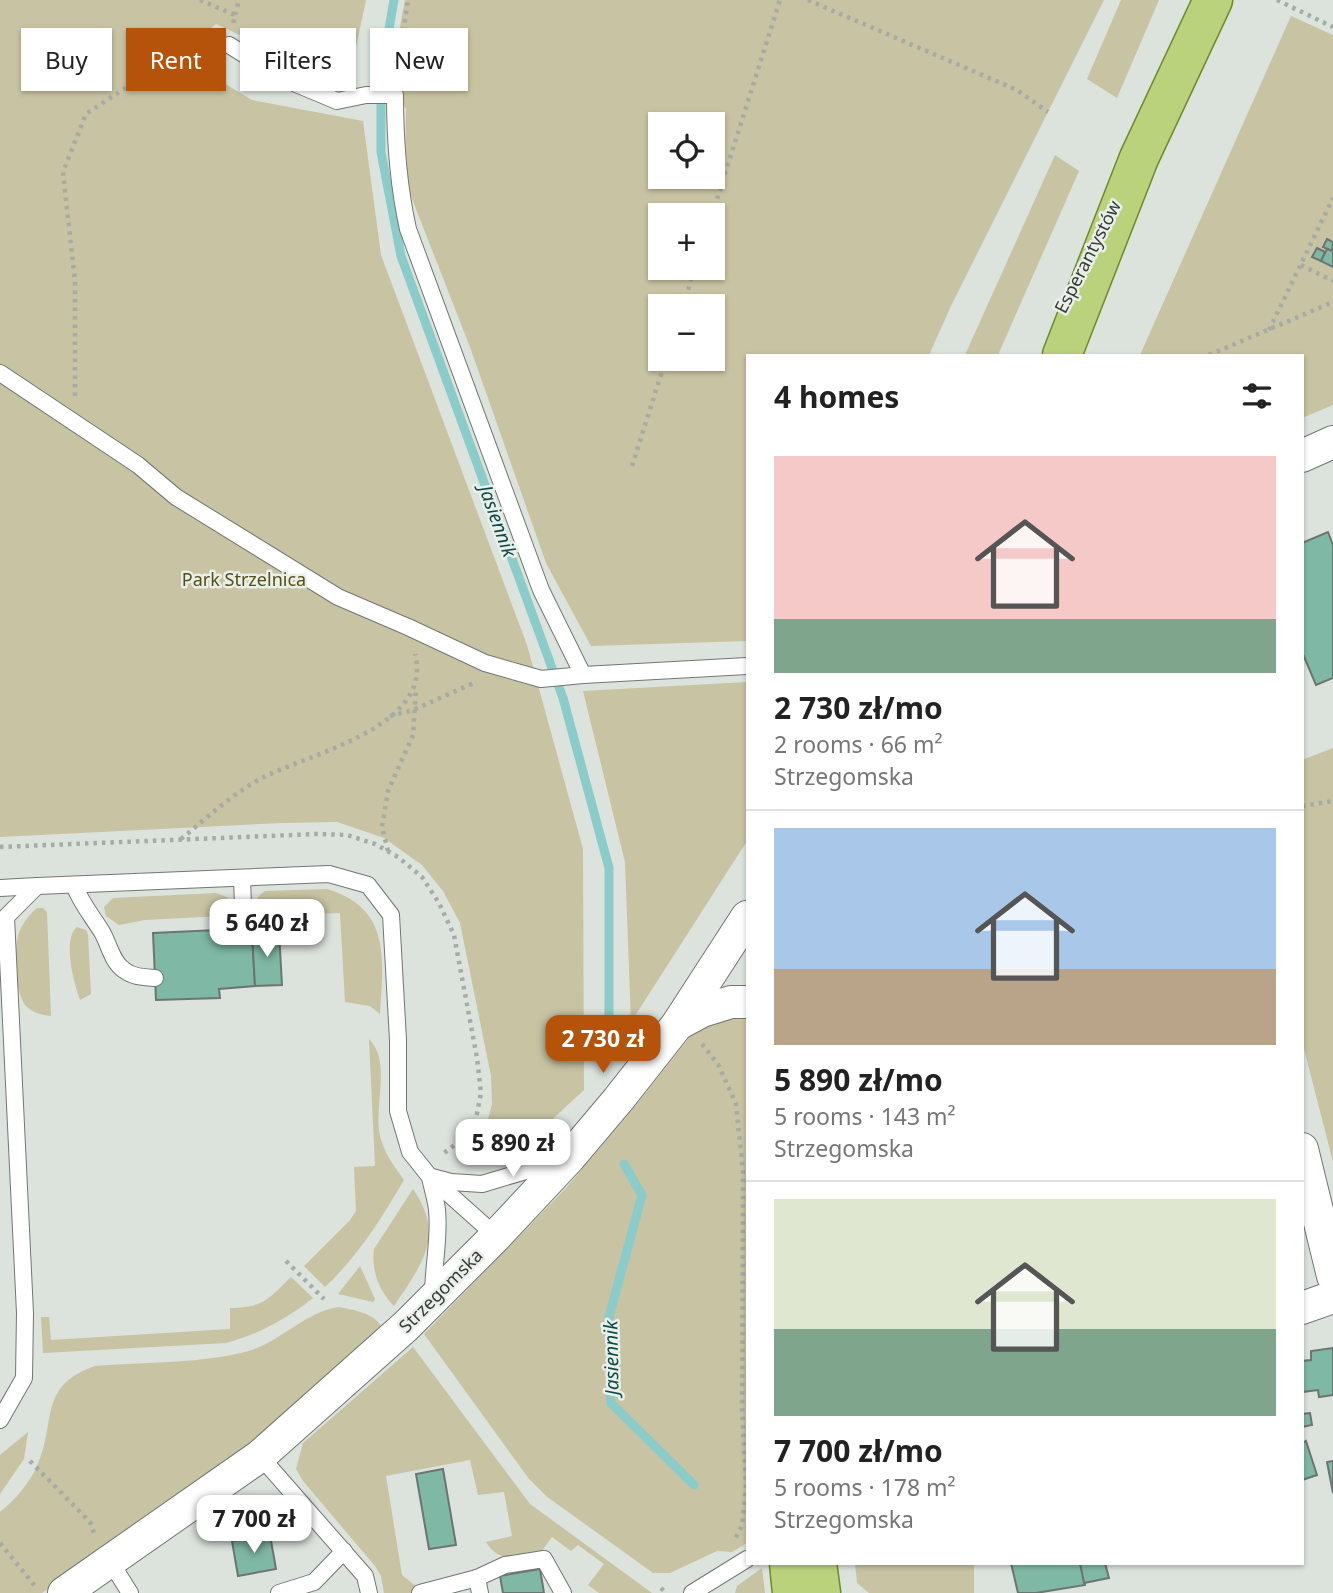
<!DOCTYPE html>
<meta charset="utf-8">
<style>
:root{--surface:#fff;--page:#f6f6f6;--text:#222;--muted:#767676;--line:#e0e0e0;--accent:#b45309}
body{margin:0;font-family:"Noto Sans",sans-serif;background:var(--page);color:var(--text);height:100vh;display:flex;flex-direction:column;font-size:26px;white-space:nowrap}
*{box-sizing:border-box;margin:0}
p{font-size:23px;color:var(--muted)}
.icon{flex:none;width:38px;height:38px;fill:none;stroke:currentColor;stroke-width:2;stroke-linecap:round;stroke-linejoin:round}
.map{position:relative;flex:1;overflow:hidden}
.details{position:absolute;left:746px;top:354px;width:558px;height:1211px;display:flex;flex-direction:column;background:var(--surface);border-radius:0px;box-shadow:0 2px 5px #0004}
.details>*{flex:none}
.guide{position:absolute;left:21px;top:28px;width:620px;height:63px;display:flex;gap:14px}
.tools{position:absolute;left:648px;top:112px;display:grid;gap:14px}
.tools a{display:grid;place-items:center;width:77px;height:77px;border-radius:0px;background:var(--surface);box-shadow:0 2px 5px #0004;font-size:35px}
.price{position:absolute;translate:-50% -60px;padding:0 16px;border-radius:14px;background:#fff;color:#222;font-size:23px;line-height:46px;filter:drop-shadow(0 2px 4px #0008)}
.price::after{content:'';position:absolute;left:50%;top:42px;width:21px;height:16px;margin-left:-10px;background:inherit;clip-path:polygon(0 0,100% 0,50% 100%)}
.price.current{background:var(--accent);color:#fff}
ul{padding:0;list-style:none}
li{display:grid;align-content:center;gap:14px;height:371px;padding:0 28px}
li+li{border-top:2px solid var(--line)}
li span{display:grid;place-items:center;height:217px;border-radius:0px;color:#555}
li>.icon{margin-inline-start:auto}
span .icon{width:126px;height:126px;fill:#fffc;stroke-width:1}
li b{font-size:30px}
h2{display:flex;justify-content:space-between;align-items:center;height:84px;padding:0 28px;font-size:30px}
.tag{padding:0 24px;border-radius:0px;background:var(--surface);box-shadow:0 2px 5px #0004;font-size:24px;line-height:63px}
.tag.current{background:var(--accent);color:#fff}
.map>svg:first-child{display:block}
</style>
<div class="map">
<svg width="1333" height="1593" viewBox="0 0 1333 1593">
<rect width="100%" height="100%" fill="#dce2dc"/>
<g fill="#c7c3a3" fill-rule="evenodd">
<polygon points="0,0 366,0 348,85 216,24 185,48 202,70 252,100 363,121 381,255 527,645 583,849 584,1090 532,1138 495,1157 467,1154 486,1127 492,1104 491,1076 460,923 443,891 422,865 384,838 337,822 281,823 0,837"/>
<path d="M405 0H1104L951 306 929 355H747V641L591 646 546 563 470 347 405 181 406 109 390 81ZM660 124H712V177H660ZM660 215H712V268H660ZM660 306H712V359H660Z"/>
<polygon points="1121,0 1159,0 1117,98 1087,79"/>
<polygon points="1291,16 1333,35 1333,405 1302,418 1302,355 1140,355"/>
<polygon points="1055,155 1079,171 998,355 965,355"/>
<polygon points="747,682 747,841 631,1022 625,862 583,691"/>
<polygon points="1333,748 1333,1162 1302,1041 1302,760"/>
<path d="M327 889C392 908 383 961 380 1014L370 1006 345 1002 340 913 267 916C255 909 253 898 265 891Z"/>
<polygon points="216,893 227,897 229,903 227,912 222,916 145,920 119,925 106,916 104,907 113,898"/>
<path d="M37 908H43L47 912 51 1016C41 1015 34 1013 26 1006 15 994 14 951 18 936 21 925 28 916 37 908Z"/>
<path d="M77 927 86 930 88 935 91 994 80 1000C74 984 62 939 77 927Z"/>
<polygon points="747,1015 747,1543 732,1552 717,1551 670,1573 653,1573 546,1496 529,1479 424,1334 566,1188 624,1120 700,1024"/>
<path d="M369 1039C391 1061 375 1102 379 1131 382 1150 393 1165 404 1180 381 1219 358 1256 325 1287L304 1266 350 1220 356 1211 354 1167 375 1166Z"/>
<path d="M413 1189C446 1237 421 1265 394 1306 379 1291 371 1270 374 1249Z"/>
<polygon points="360,1266 375,1299 373,1302 338,1294"/>
<path d="M291 1277 313 1298C288 1318 257 1335 226 1343L43 1353 41 1317H49L51 1340 230 1329V1308C265 1307 267 1300 291 1277Z"/>
<path d="M339 1307C354 1310 373 1313 381 1326L253 1442 98 1555 42 1593H0V1512C15 1500 29 1484 37 1466 57 1423 37 1386 95 1366 143 1362 206 1364 252 1350 282 1340 307 1311 339 1307Z"/>
<path d="M413 1347 530 1504 652 1593H599L588 1585 604 1564 578 1545 571 1551 552 1537 541 1552C518 1556 500 1565 486 1542L512 1536 504 1492 478 1495 470 1460 386 1476 402 1575 417 1587 418 1593H384L381 1576 375 1566 303 1481 296 1469 303 1443Z"/>
<polygon points="28,1432 24,1459 0,1494 0,1455"/>
<polygon points="855,1563 974,1563 974,1593 869,1593 857,1583"/>
<polygon points="762,1568 765,1593 735,1593 737,1586"/>
</g>
<g fill="none" stroke-linecap="round" stroke-linejoin="round">
<g stroke="#8bcbca" stroke-width="9">
<polyline points="394,0 381,75 381,152 401,256 563,698 609,868 609,1045"/>
<polyline points="624,1164 642,1195 609,1317 611,1403 694,1485"/>
</g>
</g>
<g fill="#7fb8a5" stroke="#6d7572" stroke-width="2">
<polygon points="1327,239 1333,242 1332,251 1323,247"/>
<polygon points="1317,248 1325,252 1321,261 1312,257"/>
<polygon points="1327,249 1333,251 1333,267 1321,261"/>
<polygon points="1328,532 1333,545 1333,678 1316,685 1302,652 1302,543"/>
<polygon points="217,930 217,935 252,933 255,986 219,989 220,998 156,1000 153,933"/>
<polygon points="279,932 282,985 255,986 252,933"/>
<polygon points="1333,1348 1333,1395 1319,1397 1318,1390 1302,1392 1302,1361 1311,1360 1311,1351"/>
<polygon points="1310,1413 1312,1425 1302,1427 1302,1414"/>
<polygon points="1306,1441 1317,1475 1302,1480 1302,1443"/>
<polygon points="1333,1461 1333,1493 1327,1462"/>
<polygon points="443,1469 456,1545 429,1549 416,1474"/>
<polygon points="270,1535 276,1569 238,1576 232,1541"/>
<polygon points="1011,1563 1080,1563 1085,1585 1036,1593 1018,1593"/>
<polygon points="1080,1563 1105,1563 1109,1578 1084,1583"/>
<polygon points="540,1569 544,1593 503,1593 500,1576"/>
</g>
<g fill="none" stroke-linecap="round" stroke-linejoin="round">
<defs>
<g id="service">
<path d="M229 45 282 78 337 101 366 95H395C395 141 398 184 408 229L541 590 583 675"/>
<polyline points="0,373 138,465 176,497 338,597 408,627 485,663 541,679 583,675 747,666"/>
<polyline points="242,878 244,934"/>
<path d="M74 885C81 903 92 916 102 932 109 944 112 962 124 970 133 977 143 977 155 978"/>
<polyline points="0,888 37,886"/>
<path d="M430 1177C432 1188 436 1199 437 1210 440 1238 433 1267 433 1295"/>
<polyline points="432,1177 451,1182 482,1184 556,1162"/>
<polyline points="0,1420 24,1378 25,1313 6,917 37,886 329,874 368,885 391,915 398,1040 398,1111 410,1152 430,1177 496,1236"/>
<polyline points="260,1456 365,1576 369,1593"/>
<polyline points="110,1561 130,1593"/>
<polyline points="477,1578 505,1565 544,1559 563,1593"/>
<polyline points="279,1593 314,1582 344,1551"/>
<polyline points="420,1593 477,1578 480,1593"/>
<polyline points="692,1593 747,1559"/>
</g>
<g id="minor">
<polyline points="1302,456 1333,442"/>
<polyline points="678,1024 702,1011 731,1002 747,1002"/>
<polyline points="1302,1149 1333,1276"/>
<polyline points="1302,1308 1333,1297"/>
<polyline points="64,1593 260,1456 406,1326 496,1236 569,1158 618,1100 677,1025 747,917"/>
</g>
<g id="primary">
<polyline points="1062,355 1139,158 1213,0"/>
<polyline points="789,1563 792,1593"/>
<polyline points="817,1563 821,1593"/>
</g>
</defs>
<use href="#service" stroke="#727772" stroke-width="18"/>
<use href="#minor" stroke="#727772" stroke-width="34"/>
<use href="#primary" stroke="#6f892c" stroke-width="41"/>
<g stroke="#a6aba6" stroke-width="4.5" stroke-dasharray="3.5 5" stroke-linecap="butt">
<polyline points="200,0 235,15 233,25"/>
<polyline points="808,0 1017,90 1048,112"/>
<polyline points="1277,0 1333,27"/>
<polyline points="235,15 239,0"/>
<polyline points="397,73 408,0"/>
<polyline points="712,215 780,0"/>
<polyline points="1301,265 1333,281"/>
<polyline points="683,306 695,268"/>
<polyline points="1269,330 1333,198"/>
<polyline points="1209,355 1333,302"/>
<polyline points="75,396 75,282 63,172 86,114 161,64 210,50"/>
<polyline points="632,466 666,359"/>
<polyline points="390,716 413,710 476,682"/>
<polyline points="1302,806 1333,801"/>
<path d="M181 839C207 818 233 793 262 778 308 754 435 727 415 654"/>
<polyline points="0,847 317,834 347,835 375,844 398,857 422,877 439,903 454,935 477,1058 481,1093 476,1118 465,1137 444,1153"/>
<polyline points="388,851 382,827 388,791 413,735 416,688"/>
<polyline points="702,1044 718,1064 736,1104 743,1172 742,1409 746,1487 742,1525 734,1541"/>
<polyline points="286,1261 324,1299"/>
<polyline points="30,1461 90,1522 95,1536"/>
<polyline points="0,1543 35,1586"/>
<polyline points="661,1588 666,1593"/>
</g>
<use href="#service" stroke="#fff" stroke-width="16"/>
<use href="#minor" stroke="#fff" stroke-width="32"/>
<use href="#primary" stroke="#bbd27c" stroke-width="38"/>
</g>
<g text-anchor="middle" stroke-width="5" stroke-linejoin="round" paint-order="stroke">
<g font-size="18" fill="#383a38" stroke="#e9efe9">
<text transform="translate(1088 257) rotate(-63)" y="6">Esperantystów</text>
<text transform="translate(441 1291) rotate(-45)" y="6">Strzegomska</text>
</g>
<g font-size="18" fill="#564e15" stroke="#e9efe9">
<text x="244" y="586">Park Strzelnica</text>
</g>
<g font-size="19" font-style="italic" fill="#0f4a4a" stroke="#e9efe9">
<text transform="translate(498 521) rotate(70)" y="7">Jasiennik</text>
<text transform="translate(611 1358) rotate(-91)" y="7">Jasiennik</text>
</g>
</g>
</svg>
<div class="tools">
<a><svg class="icon" aria-label="locate" viewBox="0 0 24 24"><circle cx="12" cy="12" r="6"/><path d="M12 2v4M12 18v4M2 12h4M18 12h4"/></svg></a>
<a>+</a>
<a>−</a>
</div>
<b class="price" style="left:267px;top:959px">5 640 zł</b>
<b class="price current" style="left:603px;top:1075px">2 730 zł</b>
<b class="price" style="left:513px;top:1179px">5 890 zł</b>
<b class="price" style="left:254px;top:1555px">7 700 zł</b>
<div class="guide">
<a class="tag">Buy</a>
<a class="tag current">Rent</a>
<a class="tag">Filters</a>
<a class="tag">New</a>
</div>
<section class="details">
<h2>4 homes<svg class="icon" aria-label="filters" viewBox="0 0 24 24"><path d="M4 7h16M4 17h16"/><circle cx="9" cy="7" r="2"/><circle cx="15" cy="17" r="2"/></svg></h2>
<ul>
<li><span style="background:linear-gradient(#f6c9c9 75%,#7fa58c 0)"><svg class="icon" aria-label="home" viewBox="0 0 24 24"><path d="M3 11l9-7 9 7M6 9v11h12V9"/></svg></span><div><b>2 730 zł/mo</b><p>2 rooms · 66 m²</p><p>Strzegomska</p></div></li>
<li><span style="background:linear-gradient(#a9c7e8 65%,#b9a48a 0)"><svg class="icon" aria-label="home" viewBox="0 0 24 24"><path d="M3 11l9-7 9 7M6 9v11h12V9"/></svg></span><div><b>5 890 zł/mo</b><p>5 rooms · 143 m²</p><p>Strzegomska</p></div></li>
<li><span style="background:linear-gradient(#dfe7d0 60%,#7fa58c 0)"><svg class="icon" aria-label="home" viewBox="0 0 24 24"><path d="M3 11l9-7 9 7M6 9v11h12V9"/></svg></span><div><b>7 700 zł/mo</b><p>5 rooms · 178 m²</p><p>Strzegomska</p></div></li>
</ul>
</section>
</div>
